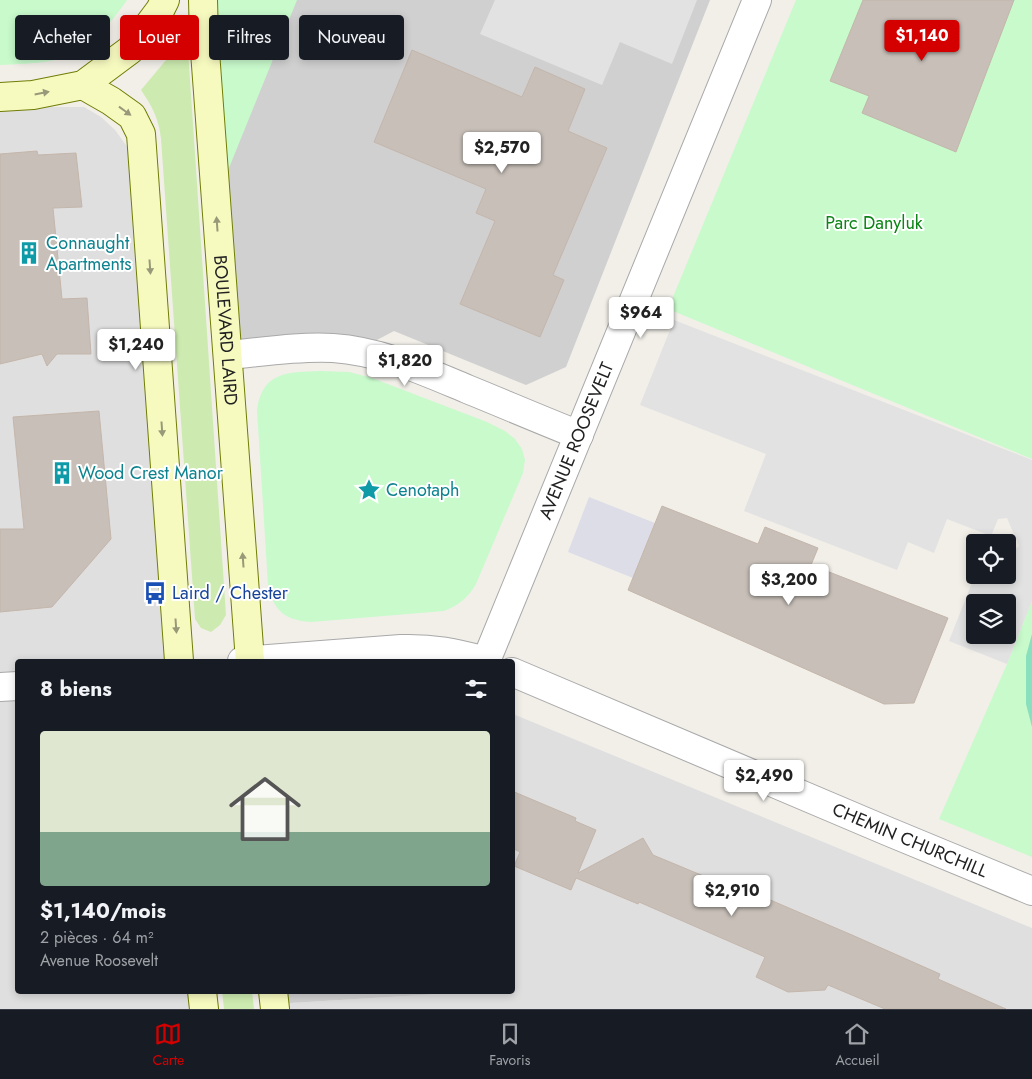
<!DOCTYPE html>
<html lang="fr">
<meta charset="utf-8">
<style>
:root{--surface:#171b24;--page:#242831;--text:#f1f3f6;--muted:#9ea1a6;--line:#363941;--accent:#d40000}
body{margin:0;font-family:Jost,sans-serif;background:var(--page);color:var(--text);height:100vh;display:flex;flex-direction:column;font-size:19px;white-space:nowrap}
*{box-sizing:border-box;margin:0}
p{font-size:16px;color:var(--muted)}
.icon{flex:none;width:28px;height:28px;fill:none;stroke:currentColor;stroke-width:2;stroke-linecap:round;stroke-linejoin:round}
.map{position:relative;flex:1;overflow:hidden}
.drawer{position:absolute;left:15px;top:659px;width:500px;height:335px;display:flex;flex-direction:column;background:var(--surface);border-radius:5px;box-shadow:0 2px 8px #0003}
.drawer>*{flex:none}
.top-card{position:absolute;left:15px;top:15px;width:500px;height:45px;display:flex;gap:10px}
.controls{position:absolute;left:966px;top:534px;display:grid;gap:10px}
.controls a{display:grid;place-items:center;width:50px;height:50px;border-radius:5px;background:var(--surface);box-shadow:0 2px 8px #0003;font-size:25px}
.price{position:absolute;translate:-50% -42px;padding:0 11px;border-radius:5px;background:#fff;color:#222;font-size:16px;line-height:32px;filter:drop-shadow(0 1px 2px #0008)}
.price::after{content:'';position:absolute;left:50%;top:30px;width:15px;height:11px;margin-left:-8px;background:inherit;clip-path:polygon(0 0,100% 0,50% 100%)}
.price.active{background:var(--accent);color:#fff}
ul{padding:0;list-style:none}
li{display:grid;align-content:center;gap:10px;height:265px;padding:0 25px}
li span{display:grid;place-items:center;height:155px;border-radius:5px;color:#555}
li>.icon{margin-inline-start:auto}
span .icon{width:90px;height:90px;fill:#fffc;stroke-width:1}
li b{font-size:21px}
h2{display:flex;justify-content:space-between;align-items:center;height:60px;padding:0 25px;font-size:21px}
.pill{padding:0 18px;border-radius:5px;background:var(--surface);box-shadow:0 2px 8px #0003;font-size:18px;line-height:45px}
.pill.active{background:var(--accent);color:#fff}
.menu{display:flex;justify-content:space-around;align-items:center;height:70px;border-top:1px solid var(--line);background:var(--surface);font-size:14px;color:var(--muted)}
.menu a{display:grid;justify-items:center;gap:2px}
.menu .active{color:var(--accent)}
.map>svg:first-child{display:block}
</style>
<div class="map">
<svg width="1032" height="1009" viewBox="0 0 1032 1009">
<rect width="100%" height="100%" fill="#f2efe9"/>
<g fill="#e0dfdf">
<polygon points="42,107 84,107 101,117 115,130 133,155 179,661 18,661 18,991 202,991 204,1009 0,1009 0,110"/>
<polygon points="513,714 1032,928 1032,1009 275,1009 274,1004 487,991 512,991"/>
</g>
<g fill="#d0d0d0">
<polygon points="292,0 710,0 566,367 526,385 394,331 356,351 228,355 216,200"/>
<polygon points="273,991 487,991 274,1004"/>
</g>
<g fill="#cdebb0">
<path d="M187 35 226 615 220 625 211 632 201 628 195 619 161 139C159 119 152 106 141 90Z"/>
<polygon points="222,991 252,991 254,1009 224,1009"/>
</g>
<g fill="#c8facc">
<path d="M0 0H127C108 28 84 53 50 61 34 64 16 64 0 65Z"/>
<polygon points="203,0 297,0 216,200"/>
<polygon points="796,0 1032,0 1032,459 668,309"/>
<path d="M320 371 349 372 372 378 487 422 505 431 515 439 522 449 525 460 523 473 476 584C468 598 459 605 444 611L311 622C284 620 274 611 268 585L257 410C262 372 287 372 320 371Z"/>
<polygon points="1032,601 1032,857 939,819 1007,664"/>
</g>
<polygon fill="#88e0be" points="1032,634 1032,727 1026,704 1026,656"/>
<g fill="#e2e2e2" fill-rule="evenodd">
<polygon points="495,0 697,0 672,64 620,42 602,85 480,34"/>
<path d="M674 320 1032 460V601L1007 664 949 641 975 575H1008V551L1014 550 1019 546 1007 518 998 519 991 536 947 519 934 553 908 542 897 570 744 511 766 454 640 405ZM975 602H1008V635H975Z"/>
</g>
<polygon fill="#dddde8" points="589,497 655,523 633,578 568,552"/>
<g fill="#c7bfb8" stroke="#c4b6ab">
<polygon points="863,0 1014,0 956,152 862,113 869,96 830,81"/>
<polygon points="412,50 522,97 535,67 585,89 568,131 607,148 553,275 564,280 540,337 460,304 495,221 476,213 486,189 374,142"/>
<polygon points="37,151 38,155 76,153 82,207 53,208 62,299 87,298 91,354 57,354 47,366 42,354 0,364 0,154"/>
<polygon points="99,411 111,539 52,607 0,612 0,529 24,529 13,417"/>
<polygon points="662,506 758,544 765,527 818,548 811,565 948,618 914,703 884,704 628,590"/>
<polygon points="512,791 576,818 575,821 596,830 578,873 643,838 653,855 718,882 719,878 852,935 940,974 938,979 1006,1009 885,1009 828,985 825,990 788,992 756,977 765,957 639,902 638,904 576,878 571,890 514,866 520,852 512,848"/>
</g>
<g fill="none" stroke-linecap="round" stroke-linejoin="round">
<defs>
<g id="street">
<path d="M228 355C262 352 298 346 333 348 380 351 424 371 467 389 504 404 541 420 579 435"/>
<path d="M242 661 401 649C434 648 455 653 486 661"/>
<path id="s1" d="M486 661 757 0"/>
<path id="s2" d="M512 672 887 831 1032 891"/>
<polyline points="0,687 18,686"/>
</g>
<g id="secondary">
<path id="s3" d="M203 0 204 38 250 661"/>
<polyline points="83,85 111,101 132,116 141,134 179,661"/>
<polyline points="0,97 33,95 83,85 130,50 160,10 165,0"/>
<polyline points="202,991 204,1009"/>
<polyline points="273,991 275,1009"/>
</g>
</defs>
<use href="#street" stroke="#a9a9a9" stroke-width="30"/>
<use href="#secondary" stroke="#707d05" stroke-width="30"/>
<use href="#street" stroke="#fff" stroke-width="28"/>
<use href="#secondary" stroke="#f7fabf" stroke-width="28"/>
</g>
<defs><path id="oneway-solid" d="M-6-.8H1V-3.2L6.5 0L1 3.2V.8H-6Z" transform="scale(1.25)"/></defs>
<g fill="#979978">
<use href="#oneway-solid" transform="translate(42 93) rotate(-11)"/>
<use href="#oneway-solid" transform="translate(125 111) rotate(36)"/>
<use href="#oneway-solid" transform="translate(217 224) rotate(-94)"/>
<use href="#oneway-solid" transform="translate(150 267) rotate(86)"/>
<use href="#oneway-solid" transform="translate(162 429) rotate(86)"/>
<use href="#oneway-solid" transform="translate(243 560) rotate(-94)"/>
<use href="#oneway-solid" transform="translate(176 626) rotate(86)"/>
</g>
<defs>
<symbol id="building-bare" viewBox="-9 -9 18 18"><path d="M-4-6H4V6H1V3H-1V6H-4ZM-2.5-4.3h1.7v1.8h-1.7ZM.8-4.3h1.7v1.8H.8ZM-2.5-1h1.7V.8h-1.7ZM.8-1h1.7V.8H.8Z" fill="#0f9aa8" stroke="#fff" stroke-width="2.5" paint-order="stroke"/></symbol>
<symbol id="sight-bare" viewBox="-9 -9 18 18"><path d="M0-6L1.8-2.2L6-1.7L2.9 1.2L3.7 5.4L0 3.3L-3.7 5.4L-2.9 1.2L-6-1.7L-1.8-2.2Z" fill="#0f9aa8" stroke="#fff" stroke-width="2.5" paint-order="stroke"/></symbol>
<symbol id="bus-bare" viewBox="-9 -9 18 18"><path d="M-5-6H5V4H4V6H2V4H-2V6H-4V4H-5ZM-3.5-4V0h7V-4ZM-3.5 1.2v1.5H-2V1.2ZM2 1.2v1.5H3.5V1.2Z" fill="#1a4fb4" stroke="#fff" stroke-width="2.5" paint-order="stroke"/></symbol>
</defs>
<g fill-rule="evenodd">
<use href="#building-bare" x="13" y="237" width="32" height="32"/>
<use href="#building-bare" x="46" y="457" width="32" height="32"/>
<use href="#sight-bare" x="353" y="474" width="32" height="32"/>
<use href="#bus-bare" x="139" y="577" width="32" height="32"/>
</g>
<g text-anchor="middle" stroke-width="4" stroke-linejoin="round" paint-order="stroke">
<g font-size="18" fill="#0c8416" stroke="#fff">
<text x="874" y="229">Parc Danyluk</text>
</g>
<g font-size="18" fill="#0d838f" stroke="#fff" text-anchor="start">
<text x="46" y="249">Connaught<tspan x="46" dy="21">Apartments</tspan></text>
<text x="78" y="479">Wood Crest Manor</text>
<text x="386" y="496">Cenotaph</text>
</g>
<g font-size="18" fill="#222" stroke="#fff">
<text dy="6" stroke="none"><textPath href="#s3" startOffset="331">BOULEVARD LAIRD</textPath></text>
<text dy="6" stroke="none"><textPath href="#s1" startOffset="238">AVENUE ROOSEVELT</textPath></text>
<text dy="6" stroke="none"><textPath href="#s2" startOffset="432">CHEMIN CHURCHILL</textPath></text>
</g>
<g font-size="18" fill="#164399" stroke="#fff" text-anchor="start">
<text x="172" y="599">Laird / Chester</text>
</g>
</g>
</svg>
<div class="controls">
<a><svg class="icon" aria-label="locate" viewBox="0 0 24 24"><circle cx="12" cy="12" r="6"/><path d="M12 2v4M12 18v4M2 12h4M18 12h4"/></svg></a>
<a><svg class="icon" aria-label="layers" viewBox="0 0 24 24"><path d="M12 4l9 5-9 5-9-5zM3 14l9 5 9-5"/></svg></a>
</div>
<b class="price active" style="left:922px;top:62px">$1,140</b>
<b class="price" style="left:502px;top:174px">$2,570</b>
<b class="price" style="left:641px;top:339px">$964</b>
<b class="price" style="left:136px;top:371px">$1,240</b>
<b class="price" style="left:405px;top:387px">$1,820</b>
<b class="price" style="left:789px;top:606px">$3,200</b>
<b class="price" style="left:764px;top:802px">$2,490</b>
<b class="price" style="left:732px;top:917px">$2,910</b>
<div class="top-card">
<a class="pill">Acheter</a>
<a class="pill active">Louer</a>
<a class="pill">Filtres</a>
<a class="pill">Nouveau</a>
</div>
<section class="drawer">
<h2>8 biens<svg class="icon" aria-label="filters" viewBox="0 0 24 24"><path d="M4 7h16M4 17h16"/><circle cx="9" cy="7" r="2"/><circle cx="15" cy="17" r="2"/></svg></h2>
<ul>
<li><span style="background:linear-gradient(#dfe7d0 65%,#7fa58c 0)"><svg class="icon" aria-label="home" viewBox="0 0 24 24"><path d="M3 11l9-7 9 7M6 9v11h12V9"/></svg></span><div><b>$1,140/mois</b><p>2 pièces · 64 m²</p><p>Avenue Roosevelt</p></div></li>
</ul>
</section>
</div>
<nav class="menu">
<a class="active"><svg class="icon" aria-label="map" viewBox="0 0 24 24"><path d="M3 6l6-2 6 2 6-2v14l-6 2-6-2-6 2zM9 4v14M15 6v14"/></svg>Carte</a>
<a><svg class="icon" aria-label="saved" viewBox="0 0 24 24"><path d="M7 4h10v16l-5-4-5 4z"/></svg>Favoris</a>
<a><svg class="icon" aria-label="home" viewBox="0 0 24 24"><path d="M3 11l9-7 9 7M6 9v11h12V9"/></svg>Accueil</a>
</nav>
